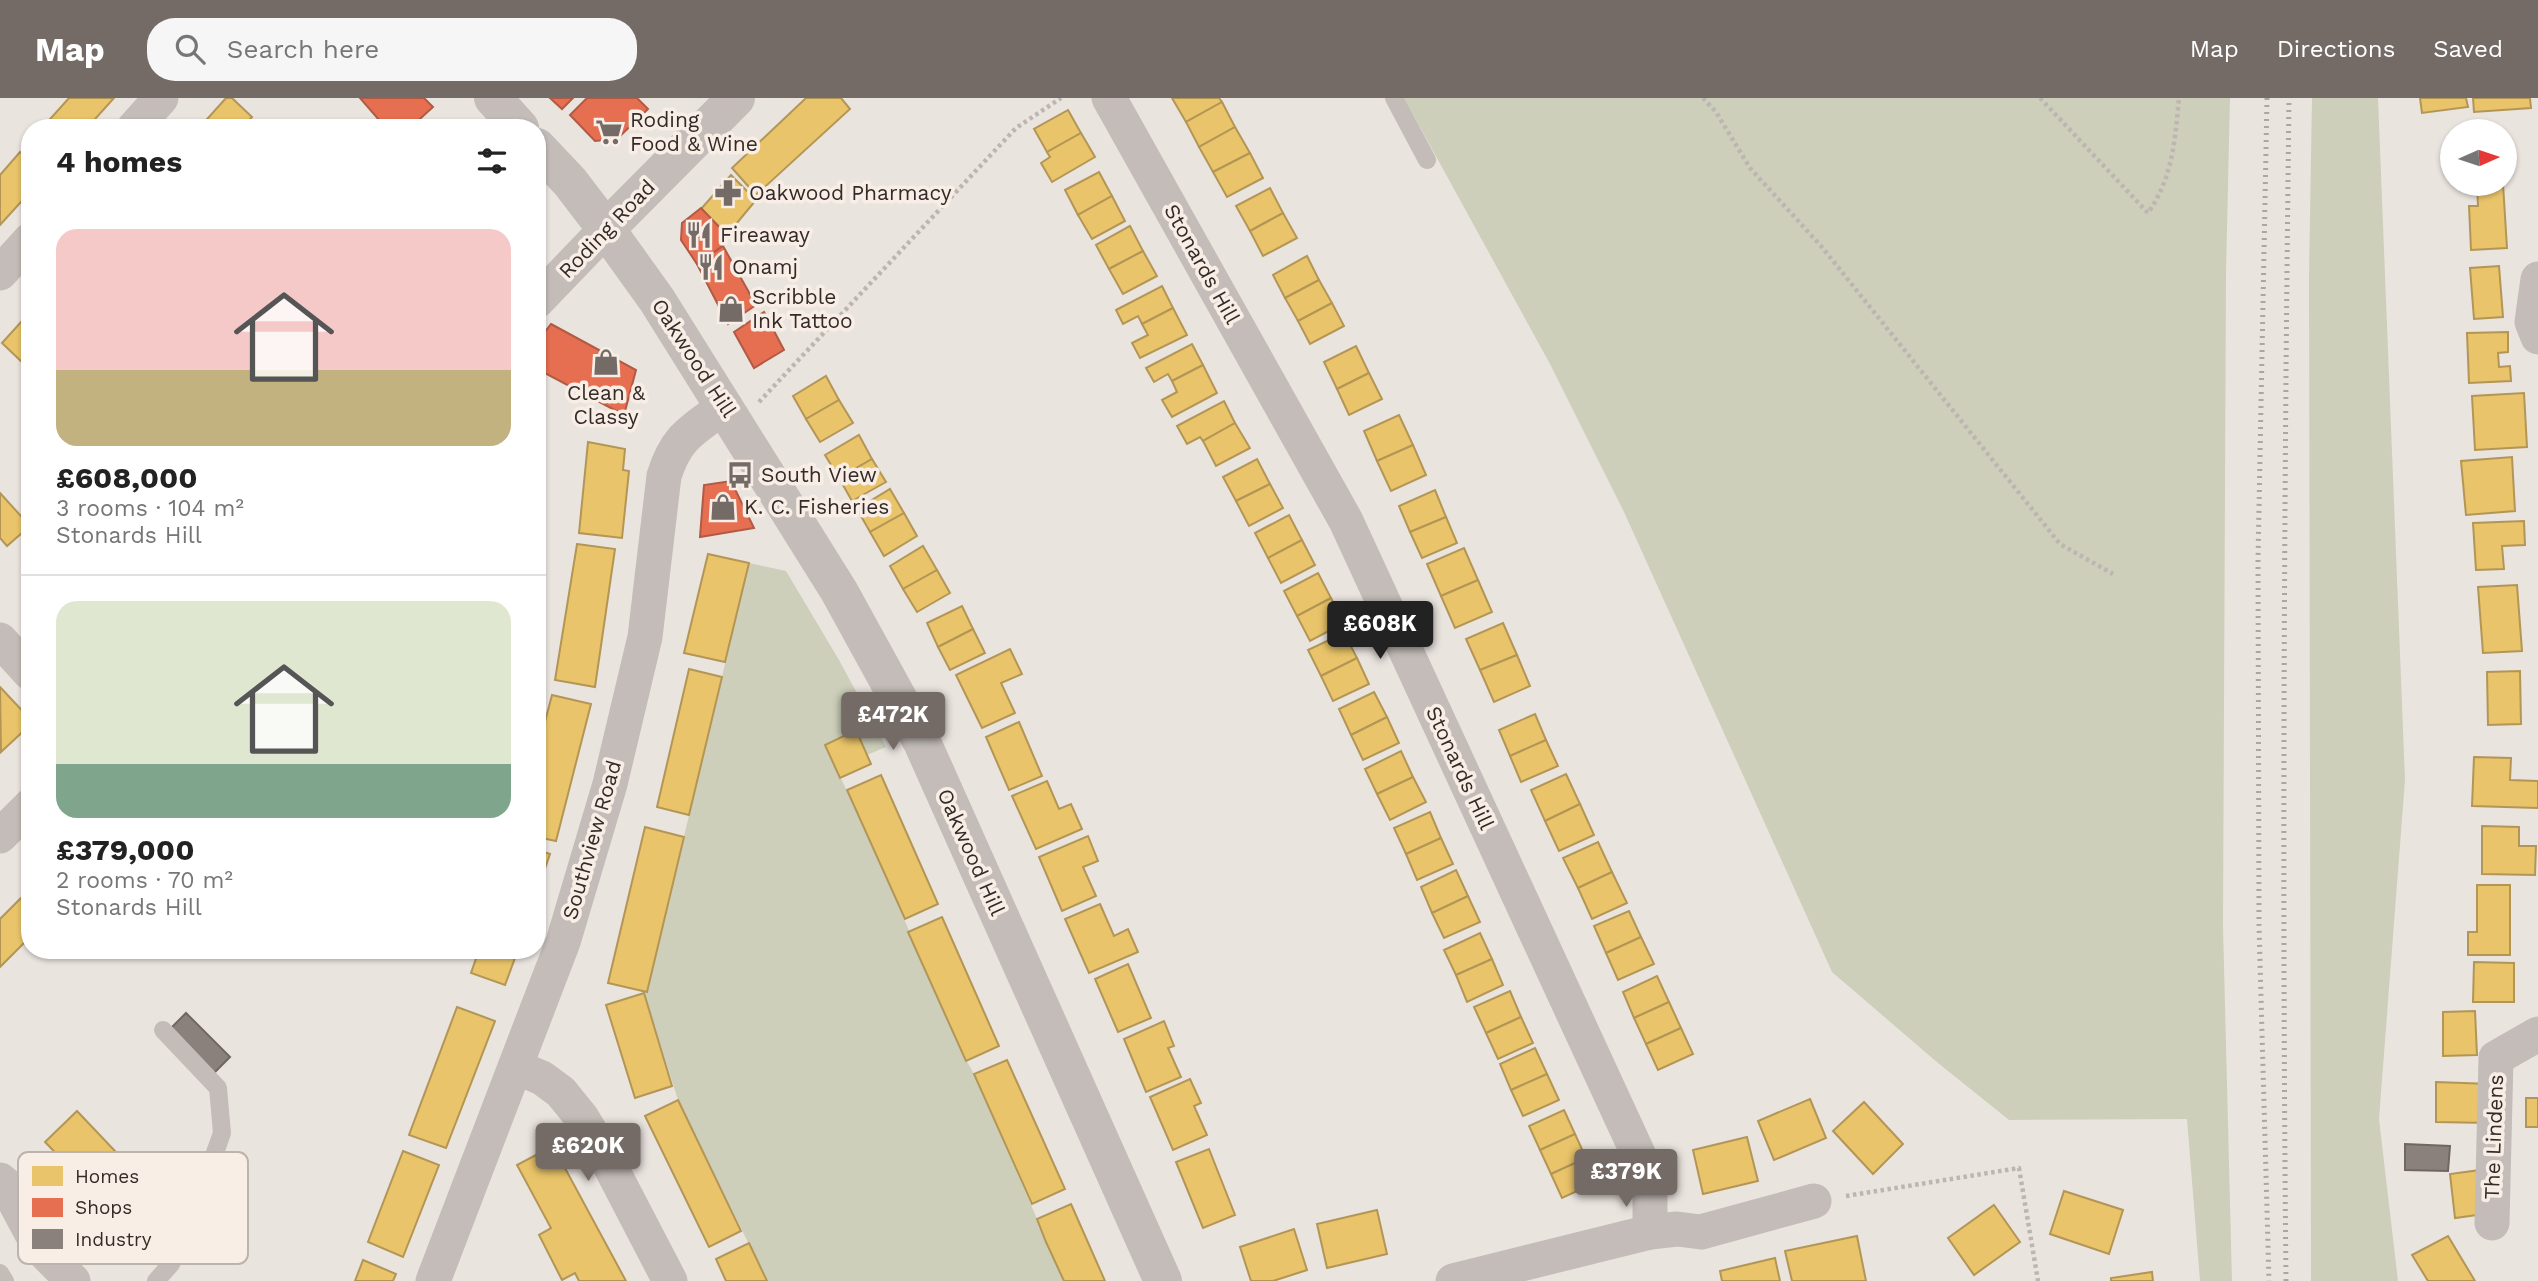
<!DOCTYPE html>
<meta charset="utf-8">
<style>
:root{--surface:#fff;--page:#f6f6f6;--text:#222;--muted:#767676;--line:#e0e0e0;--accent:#746b67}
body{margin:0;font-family:"Work Sans",sans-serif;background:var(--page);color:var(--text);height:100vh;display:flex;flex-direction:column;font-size:26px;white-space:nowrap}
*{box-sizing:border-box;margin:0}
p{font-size:23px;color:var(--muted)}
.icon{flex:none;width:38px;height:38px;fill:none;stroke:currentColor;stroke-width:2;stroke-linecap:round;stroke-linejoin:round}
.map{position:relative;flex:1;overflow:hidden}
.drawer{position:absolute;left:21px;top:21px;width:525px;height:840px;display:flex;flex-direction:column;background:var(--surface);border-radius:28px;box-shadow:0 2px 5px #0004}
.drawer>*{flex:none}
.needle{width:46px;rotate:87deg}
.tools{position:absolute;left:2440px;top:21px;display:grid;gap:14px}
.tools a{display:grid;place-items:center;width:77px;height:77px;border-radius:50%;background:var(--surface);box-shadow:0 2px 5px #0004;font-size:35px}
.price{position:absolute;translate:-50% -60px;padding:0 16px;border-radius:7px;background:var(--accent);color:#fff;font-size:23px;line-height:46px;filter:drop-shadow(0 2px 4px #0008)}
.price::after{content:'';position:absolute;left:50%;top:42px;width:21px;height:16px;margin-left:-10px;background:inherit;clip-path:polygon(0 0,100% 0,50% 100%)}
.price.current{background:#222;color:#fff}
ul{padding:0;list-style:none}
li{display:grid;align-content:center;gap:14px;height:371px;padding:0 35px}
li+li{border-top:2px solid var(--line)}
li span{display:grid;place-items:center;height:217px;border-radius:21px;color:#555}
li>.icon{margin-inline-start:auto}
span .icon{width:126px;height:126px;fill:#fffc;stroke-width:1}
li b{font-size:30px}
h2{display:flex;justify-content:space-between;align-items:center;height:84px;padding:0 35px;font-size:30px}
header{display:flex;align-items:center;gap:42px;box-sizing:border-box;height:98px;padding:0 35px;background:var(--accent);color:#fff}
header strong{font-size:33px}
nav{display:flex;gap:38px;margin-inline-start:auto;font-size:24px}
.search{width:490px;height:63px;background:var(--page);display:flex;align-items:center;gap:18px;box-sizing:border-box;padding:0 24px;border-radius:28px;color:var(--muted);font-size:26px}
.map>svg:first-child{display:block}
</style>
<header>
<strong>Map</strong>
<div class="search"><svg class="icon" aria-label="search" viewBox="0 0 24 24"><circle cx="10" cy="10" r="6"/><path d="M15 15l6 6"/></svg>Search here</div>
<nav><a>Map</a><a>Directions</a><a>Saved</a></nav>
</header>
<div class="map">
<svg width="2538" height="1183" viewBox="0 0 2538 1183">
<rect width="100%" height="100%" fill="#eae4df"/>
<g fill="#cdcfba">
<polygon points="1404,0 2230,0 2226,175 2223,829 2232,1183 2200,1183 2187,1021 2009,1022 1938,965 1832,874 1624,414 1550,266"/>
<polygon points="2312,0 2378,0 2405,682 2379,1021 2398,1183 2311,1183 2309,178"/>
<polygon points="749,465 786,473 839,562 886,649 867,657 855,632 825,647 869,739 958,947 974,976 1064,1183 767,1183 678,1002 644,895 647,894"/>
</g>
<g fill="#e9c46a" stroke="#b39656" stroke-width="2">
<polygon points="69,0 114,0 87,30 42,30"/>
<polygon points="226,0 232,0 252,19 242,30 199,30"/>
<polygon points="806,0 841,0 850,11 756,97 732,70"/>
<polygon points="1172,0 1219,0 1222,4 1186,24"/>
<polygon points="2420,0 2466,0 2468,9 2422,15"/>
<polygon points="2473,0 2530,0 2531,10 2474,14"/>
<polygon points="1222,4 1235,29 1199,49 1186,24"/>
<polygon points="1068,12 1081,35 1047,54 1034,31"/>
<polygon points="1235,29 1250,55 1213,74 1199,49"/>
<polygon points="1081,35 1095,59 1052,84 1041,65 1050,59 1047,54"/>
<polygon points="20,54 30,63 30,94 0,127 0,77"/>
<polygon points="1250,55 1263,80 1227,99 1213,74"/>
<polygon points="1099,74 1112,98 1078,117 1065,92"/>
<polygon points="731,77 756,102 727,137 701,111"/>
<polygon points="2477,86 2503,86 2507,150 2471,152 2469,108 2478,108"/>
<polygon points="1270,90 1283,115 1250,133 1236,108"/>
<polygon points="1112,98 1125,123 1092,141 1078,117"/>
<polygon points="1283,115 1297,140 1263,158 1250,133"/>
<polygon points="1130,128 1143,153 1109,171 1096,147"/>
<polygon points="1143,153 1157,178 1123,196 1109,171"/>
<polygon points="1307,158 1319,182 1285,200 1273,177"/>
<polygon points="2499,168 2503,219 2474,221 2470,170"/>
<polygon points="1319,182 1332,205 1298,223 1285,200"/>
<polygon points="1162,188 1173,210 1142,226 1138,218 1123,226 1116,212"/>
<polygon points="1332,205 1344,228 1310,246 1298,223"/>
<polygon points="1173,210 1187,237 1140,260 1132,245 1148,237 1142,226"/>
<polygon points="30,214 30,264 26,268 2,245"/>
<polygon points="2508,234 2508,254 2498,255 2499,269 2510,268 2511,283 2469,285 2467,235"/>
<polygon points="1192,246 1203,267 1172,283 1168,276 1154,284 1146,270"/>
<polygon points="1356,248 1369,275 1337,291 1324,264"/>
<polygon points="1203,267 1217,295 1172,319 1162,302 1177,294 1172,283"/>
<polygon points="1369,275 1382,301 1349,317 1337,291"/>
<polygon points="826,278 839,302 806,321 793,298"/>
<polygon points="2524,295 2527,349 2475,352 2472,298"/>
<polygon points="839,302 853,325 820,344 806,321"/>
<polygon points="1224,303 1235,325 1203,343 1200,339 1187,346 1177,328"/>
<polygon points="1399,317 1413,347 1377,363 1364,333"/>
<polygon points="1235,325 1250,350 1216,368 1203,343"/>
<polygon points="859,337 872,361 839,380 825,357"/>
<polygon points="588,344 625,351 623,372 629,373 622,440 579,435"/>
<polygon points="1413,347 1426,377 1391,393 1377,363"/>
<polygon points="2512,359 2515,413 2466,417 2461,363"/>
<polygon points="872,361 886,384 852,403 839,380"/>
<polygon points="1257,361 1270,386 1236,403 1223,379"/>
<polygon points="1270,386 1283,410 1249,428 1236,403"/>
<polygon points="890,391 904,415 870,434 857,411"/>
<polygon points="1435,392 1446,419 1410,434 1399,408"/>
<polygon points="0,395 30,428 7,448 0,440"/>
<polygon points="904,415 917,438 884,458 870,434"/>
<polygon points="1289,417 1302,442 1268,460 1255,435"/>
<polygon points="1446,419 1457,445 1422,460 1410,434"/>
<polygon points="2524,423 2525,447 2502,448 2504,471 2476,472 2473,425"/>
<polygon points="1302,442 1315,467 1281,485 1268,460"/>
<polygon points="577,446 615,451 595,589 555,582"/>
<polygon points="923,448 937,472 903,491 890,468"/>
<polygon points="1464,450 1478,482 1441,498 1427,466"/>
<polygon points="708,456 749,465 725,564 684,555"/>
<polygon points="937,472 950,495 917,514 903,491"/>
<polygon points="1318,475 1331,500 1297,518 1284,493"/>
<polygon points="1478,482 1492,514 1455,530 1441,498"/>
<polygon points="2517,487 2522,553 2483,555 2478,489"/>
<polygon points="1331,500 1344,525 1310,543 1297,518"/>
<polygon points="962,508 973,531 938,549 927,525"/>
<polygon points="1503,525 1517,557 1480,572 1466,541"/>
<polygon points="973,531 985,555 950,572 938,549"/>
<polygon points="1344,535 1357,560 1321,578 1308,552"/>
<polygon points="1010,551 1022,576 1001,585 1015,615 982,630 956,577"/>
<polygon points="1517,557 1530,588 1494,604 1480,572"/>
<polygon points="1357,560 1369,586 1333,603 1321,578"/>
<polygon points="689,571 722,579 689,717 657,709"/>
<polygon points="2520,573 2521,626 2488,627 2487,574"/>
<polygon points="0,589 30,621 30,627 1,654"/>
<polygon points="1374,594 1387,619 1351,637 1339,611"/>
<polygon points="552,597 591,606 556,743 537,739 537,654"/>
<polygon points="1535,616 1546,642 1510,658 1499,632"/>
<polygon points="1387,619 1399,645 1363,662 1351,637"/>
<polygon points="1019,624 1042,678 1009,692 986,639"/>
<polygon points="856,632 871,666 840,680 825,647"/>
<polygon points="1546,642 1558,668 1521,684 1510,658"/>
<polygon points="1401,653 1413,679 1377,696 1365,671"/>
<polygon points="2474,659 2511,660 2510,682 2538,683 2538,710 2472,708"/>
<polygon points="1566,676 1580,706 1545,723 1531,692"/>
<polygon points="881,677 938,806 905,821 847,692"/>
<polygon points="1413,679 1426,704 1390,722 1377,696"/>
<polygon points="1047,683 1059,711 1071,706 1082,731 1036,751 1012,698"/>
<polygon points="1580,706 1594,737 1559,753 1545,723"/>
<polygon points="1430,714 1441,740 1406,756 1394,730"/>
<polygon points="2482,728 2519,729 2519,748 2536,748 2535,777 2482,776"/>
<polygon points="645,729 684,739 647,894 608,885"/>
<polygon points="1088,738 1098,763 1083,769 1096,798 1062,813 1039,759"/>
<polygon points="1441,740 1453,766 1417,782 1406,756"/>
<polygon points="1598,744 1612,774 1578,790 1563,760"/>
<polygon points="537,752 550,756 537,794"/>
<polygon points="1456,772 1468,798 1432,815 1421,789"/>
<polygon points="1612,774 1627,805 1592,821 1578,790"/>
<polygon points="2477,787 2510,787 2510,857 2468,857 2468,834 2477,834"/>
<polygon points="30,791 30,839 0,869 0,821"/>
<polygon points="1468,798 1480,824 1444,840 1432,815"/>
<polygon points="1100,806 1114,838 1128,831 1138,854 1089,875 1065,821"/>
<polygon points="1629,813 1641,839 1606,855 1594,828"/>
<polygon points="942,819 999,948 966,963 908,834"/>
<polygon points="1480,835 1492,861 1456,877 1444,852"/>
<polygon points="1641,839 1654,866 1618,882 1606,855"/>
<polygon points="479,852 518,852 505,887 471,875"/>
<polygon points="1492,861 1503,887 1467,904 1456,877"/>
<polygon points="2474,864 2514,865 2514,904 2473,904"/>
<polygon points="1128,866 1151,920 1118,934 1095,881"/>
<polygon points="1657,878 1669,904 1634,920 1623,894"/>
<polygon points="1510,893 1521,919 1486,935 1474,909"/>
<polygon points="644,895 672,988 635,1000 606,907"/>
<polygon points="1669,904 1681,930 1646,946 1634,920"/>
<polygon points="457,909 495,923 446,1050 409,1037"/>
<polygon points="2475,913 2477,957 2443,958 2443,914"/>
<polygon points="1521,919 1533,945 1498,961 1486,935"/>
<polygon points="1164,923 1174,948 1168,950 1181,979 1146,994 1124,941"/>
<polygon points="1681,930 1693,956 1658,972 1646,946"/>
<polygon points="1535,950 1547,976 1511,992 1500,966"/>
<polygon points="1007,962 1065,1091 1032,1106 974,976"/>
<polygon points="1547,976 1559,1002 1523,1018 1511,992"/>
<polygon points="1190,981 1201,1005 1194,1008 1207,1037 1173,1052 1150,999"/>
<polygon points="2436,984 2490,986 2489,1025 2436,1024"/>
<rect x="2526" y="1000" width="12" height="29"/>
<polygon points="1810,1001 1826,1040 1774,1062 1758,1023"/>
<polygon points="678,1002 741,1133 709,1149 645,1018"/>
<polygon points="1864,1004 1903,1046 1873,1076 1833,1033"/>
<polygon points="1564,1012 1575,1036 1540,1052 1529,1028"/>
<polygon points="77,1013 133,1072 102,1103 45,1044"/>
<polygon points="1575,1036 1586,1060 1551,1076 1540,1052"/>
<polygon points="1747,1039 1758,1083 1703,1096 1693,1052"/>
<polygon points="553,1048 626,1183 579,1183 575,1175 562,1182 539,1137 551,1130 517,1067"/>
<polygon points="1209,1051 1235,1117 1203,1130 1176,1064"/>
<polygon points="403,1053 439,1067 403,1159 368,1144"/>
<polygon points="1586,1060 1597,1084 1562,1100 1551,1076"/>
<polygon points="2480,1072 2485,1116 2455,1120 2450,1076"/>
<polygon points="2064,1093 2123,1112 2109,1156 2050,1136"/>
<polygon points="1071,1106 1105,1183 1064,1183 1046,1144 1037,1121"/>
<polygon points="1994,1107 2020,1144 1974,1177 1948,1140"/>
<polygon points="1377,1112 1387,1156 1327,1170 1317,1126"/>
<polygon points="1294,1131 1307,1172 1273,1183 1251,1183 1240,1149"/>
<polygon points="1857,1138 1866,1183 1792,1183 1785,1153"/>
<polygon points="2448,1138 2475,1183 2428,1183 2412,1157"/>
<polygon points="749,1145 767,1183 726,1183 716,1161"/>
<polygon points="1775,1160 1780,1183 1722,1183 1720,1173"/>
<polygon points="363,1162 396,1176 393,1183 355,1183"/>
<polygon points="2152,1174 2153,1183 2111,1183 2111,1180"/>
</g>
<g fill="#e76f51" stroke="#b15a44" stroke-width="2">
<polygon points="360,0 424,0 433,9 410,30 386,30"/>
<polygon points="550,0 573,0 562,11"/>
<polygon points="587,0 637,0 648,11 617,41 595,43 570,17"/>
<polygon points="701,110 727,137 723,148 697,166 681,142 682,125"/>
<polygon points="723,148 756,207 728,226 697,166"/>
<polygon points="764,214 784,252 754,270 734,234"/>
<polygon points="551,226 636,272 624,317 537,271 537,244"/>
<polygon points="731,383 754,430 700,439 704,387"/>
</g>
<g fill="#8a817c" stroke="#706762" stroke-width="2">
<polygon points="186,915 230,959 214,975 170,931"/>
<polygon points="2405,1046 2450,1048 2448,1073 2405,1072"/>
</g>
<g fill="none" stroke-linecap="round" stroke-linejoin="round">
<g stroke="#bcb5b1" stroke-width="4.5" stroke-dasharray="3.5 3.5" stroke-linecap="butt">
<polyline points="1703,0 1716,14 1750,70 1821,148 2060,446 2113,476"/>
<path d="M2040 0 2148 115C2173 79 2175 42 2179 0"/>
<polyline points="759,304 1016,30 1061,0"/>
<polyline points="1846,1098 2019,1070 2038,1183"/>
</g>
<g stroke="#c3bcb8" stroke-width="18">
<polyline points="1394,0 1427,62"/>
<polyline points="0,1175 5,1183"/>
<polyline points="156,1183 171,1166 192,1119 222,1035 218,990 163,932"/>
</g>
<g stroke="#c3bcb8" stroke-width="35">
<polyline points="1109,0 1346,423 1641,1062 1650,1097 1650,1134"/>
<polyline points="134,30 161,0"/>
<polyline points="0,175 30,142"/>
<polyline points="2538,181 2532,224 2538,239"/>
<polyline points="537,203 606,131"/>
<polyline points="0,542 30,575"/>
<polyline points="0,738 30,708"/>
<polyline points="516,969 542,980 561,994 582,1020 605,1058 670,1183"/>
<polyline points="0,1082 6,1087 39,1149 73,1183"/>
<polyline points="2492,1125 2496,960 2538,936"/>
<path d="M433 1183 563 844 610 686 645 539 664 378C677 337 693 332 725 308"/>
<polyline points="1453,1183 1650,1134 1677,1131 1701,1134 1814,1103"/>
</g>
<g stroke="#c3bcb8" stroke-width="38">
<polyline points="493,0 520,30"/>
<polyline points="537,49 570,84 606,131 657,202 839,493 922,644 1163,1183"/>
<polyline points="606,131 736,0"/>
</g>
<g stroke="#aba6a3" stroke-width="5" stroke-dasharray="2 5" stroke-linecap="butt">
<polyline points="2267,0 2258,461 2259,827 2269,1183"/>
<path d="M2286 1183C2282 789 2284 394 2289 0"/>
</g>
</g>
<defs>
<symbol id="supermarket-bare" viewBox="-9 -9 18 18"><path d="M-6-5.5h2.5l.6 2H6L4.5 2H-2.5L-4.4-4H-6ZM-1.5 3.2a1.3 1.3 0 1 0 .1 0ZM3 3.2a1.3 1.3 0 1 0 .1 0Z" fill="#746b67" stroke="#f8eee6" stroke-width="2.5" paint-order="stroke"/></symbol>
<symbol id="pharmacy-bare" viewBox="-9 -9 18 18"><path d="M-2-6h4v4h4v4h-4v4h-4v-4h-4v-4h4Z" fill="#746b67" stroke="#f8eee6" stroke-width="2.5" paint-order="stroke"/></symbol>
<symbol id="restaurant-bare" viewBox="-9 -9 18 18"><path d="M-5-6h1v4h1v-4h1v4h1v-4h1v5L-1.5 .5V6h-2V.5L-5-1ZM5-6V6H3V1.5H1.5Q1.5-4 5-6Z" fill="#746b67" stroke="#f8eee6" stroke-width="2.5" paint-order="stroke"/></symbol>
<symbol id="shop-bare" viewBox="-9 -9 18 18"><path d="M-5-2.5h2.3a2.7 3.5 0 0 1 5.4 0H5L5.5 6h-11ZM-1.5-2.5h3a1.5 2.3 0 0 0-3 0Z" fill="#746b67" stroke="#f8eee6" stroke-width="2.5" paint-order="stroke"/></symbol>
<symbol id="bus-bare" viewBox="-9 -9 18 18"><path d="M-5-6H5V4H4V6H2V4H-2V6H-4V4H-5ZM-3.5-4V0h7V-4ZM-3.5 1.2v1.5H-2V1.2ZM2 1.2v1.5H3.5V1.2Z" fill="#746b67" stroke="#f8eee6" stroke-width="2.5" paint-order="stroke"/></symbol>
</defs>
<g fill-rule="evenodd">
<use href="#supermarket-bare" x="590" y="15" width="38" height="38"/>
<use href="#pharmacy-bare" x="709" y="76" width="38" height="38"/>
<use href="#restaurant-bare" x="680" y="118" width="38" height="38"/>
<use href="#restaurant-bare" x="692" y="150" width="38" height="38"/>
<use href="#shop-bare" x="712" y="192" width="38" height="38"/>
<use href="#shop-bare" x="587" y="245" width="38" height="38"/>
<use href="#bus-bare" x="721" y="358" width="38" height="38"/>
<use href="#shop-bare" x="704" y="390" width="38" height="38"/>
</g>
<g text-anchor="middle" stroke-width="7" stroke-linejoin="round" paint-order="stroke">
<g font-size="21" fill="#342a27" stroke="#f8eee6" text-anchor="start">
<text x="630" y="29">Roding<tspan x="630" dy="24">Food &amp; Wine</tspan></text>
<text x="749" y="102">Oakwood Pharmacy</text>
<text x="720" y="144">Fireaway</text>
<text x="732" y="176">Onamj</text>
<text x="752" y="206">Scribble<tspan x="752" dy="24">Ink Tattoo</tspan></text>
<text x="606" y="302" text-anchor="middle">Clean &amp;<tspan x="606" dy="24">Classy</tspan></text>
<text x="761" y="384">South View</text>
<text x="744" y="416">K. C. Fisheries</text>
</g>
<g font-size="21" fill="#342a27" stroke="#f8eee6">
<text transform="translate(607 131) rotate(-46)" y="7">Roding Road</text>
<text transform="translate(1202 166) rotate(61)" y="7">Stonards Hill</text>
<text transform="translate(694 260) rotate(57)" y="7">Oakwood Hill</text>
<text transform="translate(1460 670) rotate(65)" y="7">Stonards Hill</text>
<text transform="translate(592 742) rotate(-74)" y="7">Southview Road</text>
<text transform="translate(971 754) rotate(66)" y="7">Oakwood Hill</text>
<text transform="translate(2494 1039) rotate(-88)" y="7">The Lindens</text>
</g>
</g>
<rect x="18" y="1054" width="230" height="112" rx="10" fill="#f8eee6" stroke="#bdb3ad" stroke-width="2"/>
<rect x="32" y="1068" width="31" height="20" fill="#e9c46a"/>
<rect x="32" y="1100" width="31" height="19" fill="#e76f51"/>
<rect x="32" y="1131" width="31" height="20" fill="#8a817c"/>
<g font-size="19" fill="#342a27">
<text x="75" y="1085">Homes</text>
<text x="75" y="1116">Shops</text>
<text x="75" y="1148">Industry</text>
</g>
</svg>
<div class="tools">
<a><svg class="needle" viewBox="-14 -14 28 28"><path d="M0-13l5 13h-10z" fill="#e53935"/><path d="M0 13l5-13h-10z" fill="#767676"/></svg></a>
</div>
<b class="price current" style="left:1380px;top:563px">£608K</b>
<b class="price" style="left:893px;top:654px">£472K</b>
<b class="price" style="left:588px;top:1085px">£620K</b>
<b class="price" style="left:1626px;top:1111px">£379K</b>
<section class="drawer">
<h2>4 homes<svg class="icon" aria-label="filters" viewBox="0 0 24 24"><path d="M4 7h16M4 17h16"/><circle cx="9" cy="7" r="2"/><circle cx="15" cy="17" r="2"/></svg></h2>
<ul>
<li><span style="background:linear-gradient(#f6c9c9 65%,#c2b280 0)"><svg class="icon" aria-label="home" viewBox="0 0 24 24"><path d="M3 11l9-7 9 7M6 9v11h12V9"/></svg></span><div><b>£608,000</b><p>3 rooms · 104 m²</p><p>Stonards Hill</p></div></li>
<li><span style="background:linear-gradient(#dfe7d0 75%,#7fa58c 0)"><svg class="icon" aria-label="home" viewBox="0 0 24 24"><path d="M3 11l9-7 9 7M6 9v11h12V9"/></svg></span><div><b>£379,000</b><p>2 rooms · 70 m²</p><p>Stonards Hill</p></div></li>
</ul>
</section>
</div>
